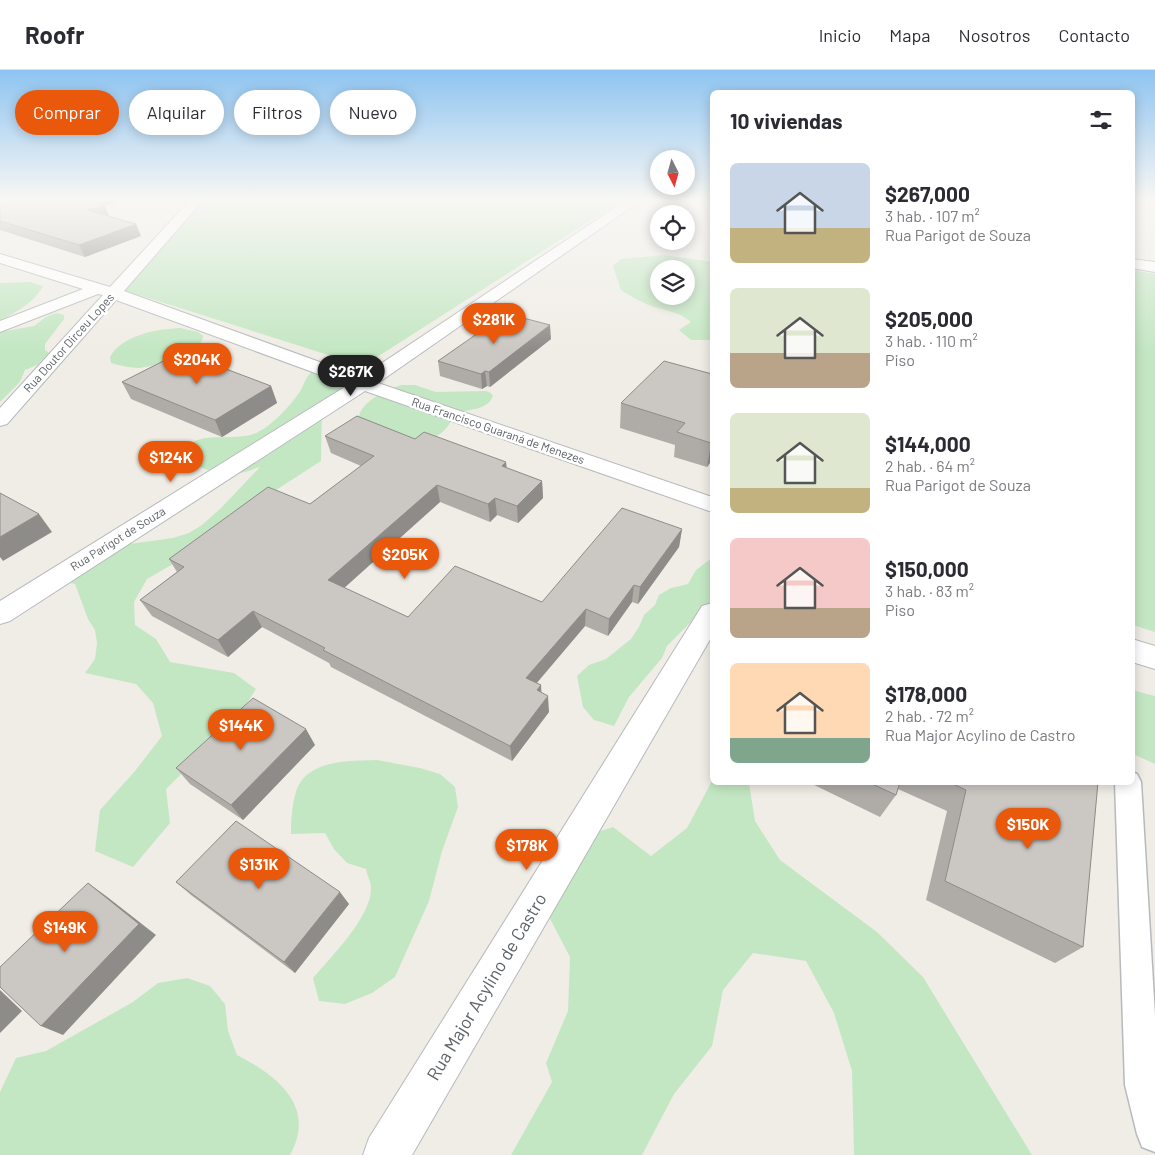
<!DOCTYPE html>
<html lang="es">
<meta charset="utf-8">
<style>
:root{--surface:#fff;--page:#f2f2f3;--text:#2b2b33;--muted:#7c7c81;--line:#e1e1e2;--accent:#ea580c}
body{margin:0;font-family:Barlow,sans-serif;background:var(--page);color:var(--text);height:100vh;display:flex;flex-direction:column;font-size:19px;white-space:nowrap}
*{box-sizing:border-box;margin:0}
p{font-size:16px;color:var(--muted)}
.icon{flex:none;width:28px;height:28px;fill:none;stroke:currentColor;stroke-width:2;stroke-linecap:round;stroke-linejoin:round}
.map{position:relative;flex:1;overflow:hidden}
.sheet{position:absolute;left:710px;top:20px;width:425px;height:695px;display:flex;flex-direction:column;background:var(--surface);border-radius:8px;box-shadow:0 2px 12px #0003}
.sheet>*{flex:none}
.hud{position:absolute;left:15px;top:20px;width:475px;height:45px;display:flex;gap:10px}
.needle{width:32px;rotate:174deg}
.fabs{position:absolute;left:650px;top:80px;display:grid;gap:10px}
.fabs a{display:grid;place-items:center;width:45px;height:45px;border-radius:50%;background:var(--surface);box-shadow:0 2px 12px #0003;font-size:25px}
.price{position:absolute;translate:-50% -42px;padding:0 11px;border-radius:18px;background:var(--accent);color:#fff;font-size:16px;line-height:32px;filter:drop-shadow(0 1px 2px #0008)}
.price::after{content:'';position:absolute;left:50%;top:30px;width:15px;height:11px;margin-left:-8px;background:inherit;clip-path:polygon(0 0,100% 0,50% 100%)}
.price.selected{background:#222;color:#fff}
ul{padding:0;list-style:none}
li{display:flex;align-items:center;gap:15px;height:125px;padding:0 20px}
li span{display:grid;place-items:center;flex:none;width:140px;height:100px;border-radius:8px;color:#555}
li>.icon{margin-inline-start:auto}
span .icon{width:60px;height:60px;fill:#fffc;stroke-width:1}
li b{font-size:21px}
h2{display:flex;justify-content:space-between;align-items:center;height:60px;padding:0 20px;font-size:21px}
.pill{padding:0 18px;border-radius:22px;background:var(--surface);box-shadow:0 2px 12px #0003;font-size:18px;line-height:45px}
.pill.selected{background:var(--accent);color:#fff}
header{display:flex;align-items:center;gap:30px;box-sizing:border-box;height:70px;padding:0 25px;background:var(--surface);border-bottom:1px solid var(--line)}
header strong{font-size:24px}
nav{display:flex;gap:28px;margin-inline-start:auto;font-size:18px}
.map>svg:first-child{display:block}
</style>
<header>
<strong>Roofr</strong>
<nav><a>Inicio</a><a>Mapa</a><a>Nosotros</a><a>Contacto</a></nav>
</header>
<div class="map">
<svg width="1155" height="1085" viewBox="0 0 1155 1085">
<rect width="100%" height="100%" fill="#f0ede6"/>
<g fill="#c4e7c3" fill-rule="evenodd">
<polygon points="202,129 624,129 363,296 123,220"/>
<path d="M664 185 712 192V270H691L679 260 691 252C677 240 662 241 646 234 637 230 629 225 621 220L613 196 621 189ZM659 199H686V226H659Z"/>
<polygon points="1132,200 1155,204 1155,562 1133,555"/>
<path d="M30 212 43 216C33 234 17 241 0 251V213Z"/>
<polygon points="56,243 64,245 64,249 45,274 45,280 49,283 37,295 25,300 20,312 0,332 0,262 34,256 46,247"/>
<path d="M180 258 198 262 203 266C203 283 153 297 138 298 130 298 119 295 111 293L110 287C122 265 157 259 180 258Z"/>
<path d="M313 301 348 312 346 318 322 337 321 391 253 435 180 490 147 509 134 532 135 555 156 569 170 592 234 603 256 619 236 650 166 719 170 753 133 797 95 781 100 740 135 701 162 666 153 633 136 614 85 603 95 589 97 573 95 560 88 549 75 514 62 511 122 475 173 468 189 463 202 455 221 438 260 397C255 398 250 401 245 402 224 407 198 401 184 385 190 357 235 373 256 363 272 356 292 334 301 320 305 312 306 306 313 301Z"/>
<path d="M401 315H415L436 322 486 321 491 323 493 326C487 341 470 338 456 344 445 361 441 368 419 371L361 354 359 346C363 330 388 320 401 315Z"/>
<polygon points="712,488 712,531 667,576 662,588 629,627 614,656 594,650 583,637 577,606 589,595 606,589 631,569 639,557 644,545 655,535 659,525 671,518 688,514 696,500"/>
<polygon points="1132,620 1155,626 1155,694 1133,684"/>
<path d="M377 690 420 698 440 704 455 717 458 737 442 781 429 831 395 907 372 923 345 934 319 931 313 908C331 887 372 846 371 818 371 812 367 805 366 799L347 793 334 779 325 763 291 764C291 750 292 735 296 722 306 689 350 691 377 690Z"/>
<polygon points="712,711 712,712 749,713 755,751 780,790 877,862 923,907 1032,1085 854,1085 852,1001 834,943 806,891 753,883 723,920 712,976 674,1024 642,1085 511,1085 552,1012 546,993 568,941 570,887 547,843 585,766 613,757 651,786 687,758"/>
<path d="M187 908 210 916 225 934 228 961 237 985C277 1006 317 1036 290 1085H0V1022L16 988 46 981 133 932 158 913Z"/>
</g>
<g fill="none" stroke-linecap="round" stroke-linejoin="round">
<defs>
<polygon id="service" points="1132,702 1137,704 1141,712 1155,946 1155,1082 1142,1077 1137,1064 1125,1015 1115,712 1132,712"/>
<g id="minor">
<polygon points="191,129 204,129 124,221 361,307 628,129 643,129 378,313 712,427 712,442 365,321 10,551 0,554 0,531 348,315 116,230 7,354 0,356 0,338 103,225 98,224 0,262 0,251 83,219 0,193 0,184 110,217"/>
<polygon points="1132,189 1155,192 1155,202 1132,198"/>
<polygon points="712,533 712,566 412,1085 363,1085 369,1068 702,536"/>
<polygon points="1132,569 1155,576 1155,599 1132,592"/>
</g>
</defs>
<use href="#service" stroke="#b6b9bd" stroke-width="3"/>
<use href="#minor" stroke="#b6b9bd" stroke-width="2"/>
<use href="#service" fill="#fff" fill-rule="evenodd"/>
<use href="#minor" fill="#fff" fill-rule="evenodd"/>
</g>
<g fill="#afaca8">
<polygon points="0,129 105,136 109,146 108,146 141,166 85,187 0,160"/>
<polygon points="486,263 551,269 490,317 487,316 482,319 440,306 438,291"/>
<polygon points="712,304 712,390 707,397 674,387 675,375 620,358 621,333"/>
<polygon points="122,312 271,316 277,333 222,367 131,329"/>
<polygon points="325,366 415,369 507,398 542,411 543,428 518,453 497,445 490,452 440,432 344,518 408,547 542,532 682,459 679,477 638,534 632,532 608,566 585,556 537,613 541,615 541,622 549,642 512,691 331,597 329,593 262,557 228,587 152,546 140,530 177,502 169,489 310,434 361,396 331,383"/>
<polygon points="315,675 243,750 190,714 176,698"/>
<polygon points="808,712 1098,712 1083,877 1055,893 926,830 947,741 898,719 896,725 880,747"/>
<polygon points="176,812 349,834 295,903 191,825"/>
</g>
<g fill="#8e8c88">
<polygon points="87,129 125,129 105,136 109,146 93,151 87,140 86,130"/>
<polygon points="136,154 141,166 85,187 79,175"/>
<polygon points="550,255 551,269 490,317 489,302"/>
<polygon points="485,301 487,316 482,319 481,304"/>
<polygon points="271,316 277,333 222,367 215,350"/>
<polygon points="712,371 712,390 707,397 711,373"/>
<polygon points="506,392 508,409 502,396"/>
<polygon points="542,411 543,428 518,453 517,436"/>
<polygon points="437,415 440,432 334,527 328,510"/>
<polygon points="495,428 497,445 490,452 488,434"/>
<polygon points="39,444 52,462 3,491 0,487 0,467"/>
<polygon points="682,459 679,477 638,534 640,517"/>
<polygon points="634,515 632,532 608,566 609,549"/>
<polygon points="586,539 585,556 527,624 526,608"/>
<polygon points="253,541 262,557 228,587 218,570"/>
<polygon points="541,615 542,632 537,620"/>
<polygon points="548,626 549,642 512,691 510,676"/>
<polygon points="306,659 315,675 243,750 231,735"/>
<polygon points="88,813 106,826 156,865 63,965 41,956"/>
<polygon points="340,822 349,834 295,903 284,892"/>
<polygon points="0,920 22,941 0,963"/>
</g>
<g fill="#cbc8c3" stroke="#8e8c88">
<polygon points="0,129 87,129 86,130 104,135 87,140 136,154 79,175 0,151"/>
<polygon points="512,245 550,255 489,302 485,301 481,304 438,291 481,261 486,263"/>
<polygon points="181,282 271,316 215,350 122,312"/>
<polygon points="664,291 712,304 712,371 711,373 677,362 685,353 621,333"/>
<polygon points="357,346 415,369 424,362 506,392 502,396 542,411 517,436 495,428 488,434 437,415 328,510 408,547 455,496 542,532 622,438 682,459 640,517 634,515 609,549 586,539 526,608 541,615 537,620 548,626 510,676 323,580 325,578 253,541 218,570 140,530 184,497 169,489 268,417 310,434 374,386 325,366"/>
<polygon points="0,423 39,444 0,467"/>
<polygon points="253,628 306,659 231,735 176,698"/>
<polygon points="868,712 900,712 896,725"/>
<polygon points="949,712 1098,712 1083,877 945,811 966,720"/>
<polygon points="236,751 340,822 284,892 176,812"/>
<polygon points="88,813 139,854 41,956 0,917 0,897"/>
</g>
<linearGradient id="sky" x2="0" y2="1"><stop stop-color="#8ec4f1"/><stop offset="0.46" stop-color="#f8f7f4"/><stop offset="1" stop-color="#f8f7f4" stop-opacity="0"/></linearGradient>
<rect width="1155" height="281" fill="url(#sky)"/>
<g text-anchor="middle" stroke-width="5" stroke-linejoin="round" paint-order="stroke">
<g font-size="12" fill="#5d6266" stroke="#fff">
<text transform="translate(69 273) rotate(-48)" y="4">Rua Doutor Dirceu Lopes</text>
<text transform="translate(498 361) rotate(19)" y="4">Rua Francisco Guaraná de Menezes</text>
<text transform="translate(118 469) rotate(-32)" y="4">Rua Parigot de Souza</text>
</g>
<g font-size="18" fill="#5d6266" stroke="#fff">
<text transform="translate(487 917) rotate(-59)" y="6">Rua Major Acylino de Castro</text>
</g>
</g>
</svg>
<div class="fabs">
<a><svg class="needle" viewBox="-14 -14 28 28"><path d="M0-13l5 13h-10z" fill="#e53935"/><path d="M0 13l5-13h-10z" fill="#7c7c81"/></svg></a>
<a><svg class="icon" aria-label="locate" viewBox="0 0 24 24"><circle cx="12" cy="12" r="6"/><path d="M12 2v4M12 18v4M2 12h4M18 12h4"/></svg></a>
<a><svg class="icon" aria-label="layers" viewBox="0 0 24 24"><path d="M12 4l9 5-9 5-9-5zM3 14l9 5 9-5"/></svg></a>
</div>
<b class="price" style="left:494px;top:275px">$281K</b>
<b class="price" style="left:197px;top:315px">$204K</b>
<b class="price selected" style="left:351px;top:327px">$267K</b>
<b class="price" style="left:171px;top:413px">$124K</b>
<b class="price" style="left:405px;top:510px">$205K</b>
<b class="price" style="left:241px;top:681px">$144K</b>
<b class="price" style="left:1028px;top:780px">$150K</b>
<b class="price" style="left:527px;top:801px">$178K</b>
<b class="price" style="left:259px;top:820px">$131K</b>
<b class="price" style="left:65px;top:883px">$149K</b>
<div class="hud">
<a class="pill selected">Comprar</a>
<a class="pill">Alquilar</a>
<a class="pill">Filtros</a>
<a class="pill">Nuevo</a>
</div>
<section class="sheet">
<h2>10 viviendas<svg class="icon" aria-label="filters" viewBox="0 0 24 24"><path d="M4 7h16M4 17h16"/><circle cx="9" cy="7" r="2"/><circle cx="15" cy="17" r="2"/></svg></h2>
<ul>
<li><span style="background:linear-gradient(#c9d6e8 65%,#c2b280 0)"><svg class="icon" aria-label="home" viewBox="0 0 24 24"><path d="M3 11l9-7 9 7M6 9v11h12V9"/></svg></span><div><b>$267,000</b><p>3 hab. · 107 m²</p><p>Rua Parigot de Souza</p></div></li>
<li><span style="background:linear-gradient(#dfe7d0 65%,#b9a48a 0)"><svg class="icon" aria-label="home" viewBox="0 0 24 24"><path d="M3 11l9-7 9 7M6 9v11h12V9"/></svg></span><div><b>$205,000</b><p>3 hab. · 110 m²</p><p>Piso</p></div></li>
<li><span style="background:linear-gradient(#dfe7d0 75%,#c2b280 0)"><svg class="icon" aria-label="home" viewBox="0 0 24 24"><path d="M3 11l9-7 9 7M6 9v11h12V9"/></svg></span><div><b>$144,000</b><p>2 hab. · 64 m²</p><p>Rua Parigot de Souza</p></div></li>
<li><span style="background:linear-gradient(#f6c9c9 70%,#b9a48a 0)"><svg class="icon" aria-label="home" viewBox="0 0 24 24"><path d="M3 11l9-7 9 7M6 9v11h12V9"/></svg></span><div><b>$150,000</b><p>3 hab. · 83 m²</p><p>Piso</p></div></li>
<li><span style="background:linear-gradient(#ffd9b3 75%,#7fa58c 0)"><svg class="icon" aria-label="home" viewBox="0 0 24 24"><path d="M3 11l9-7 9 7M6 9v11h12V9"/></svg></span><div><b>$178,000</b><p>2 hab. · 72 m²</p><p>Rua Major Acylino de Castro</p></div></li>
</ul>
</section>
</div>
